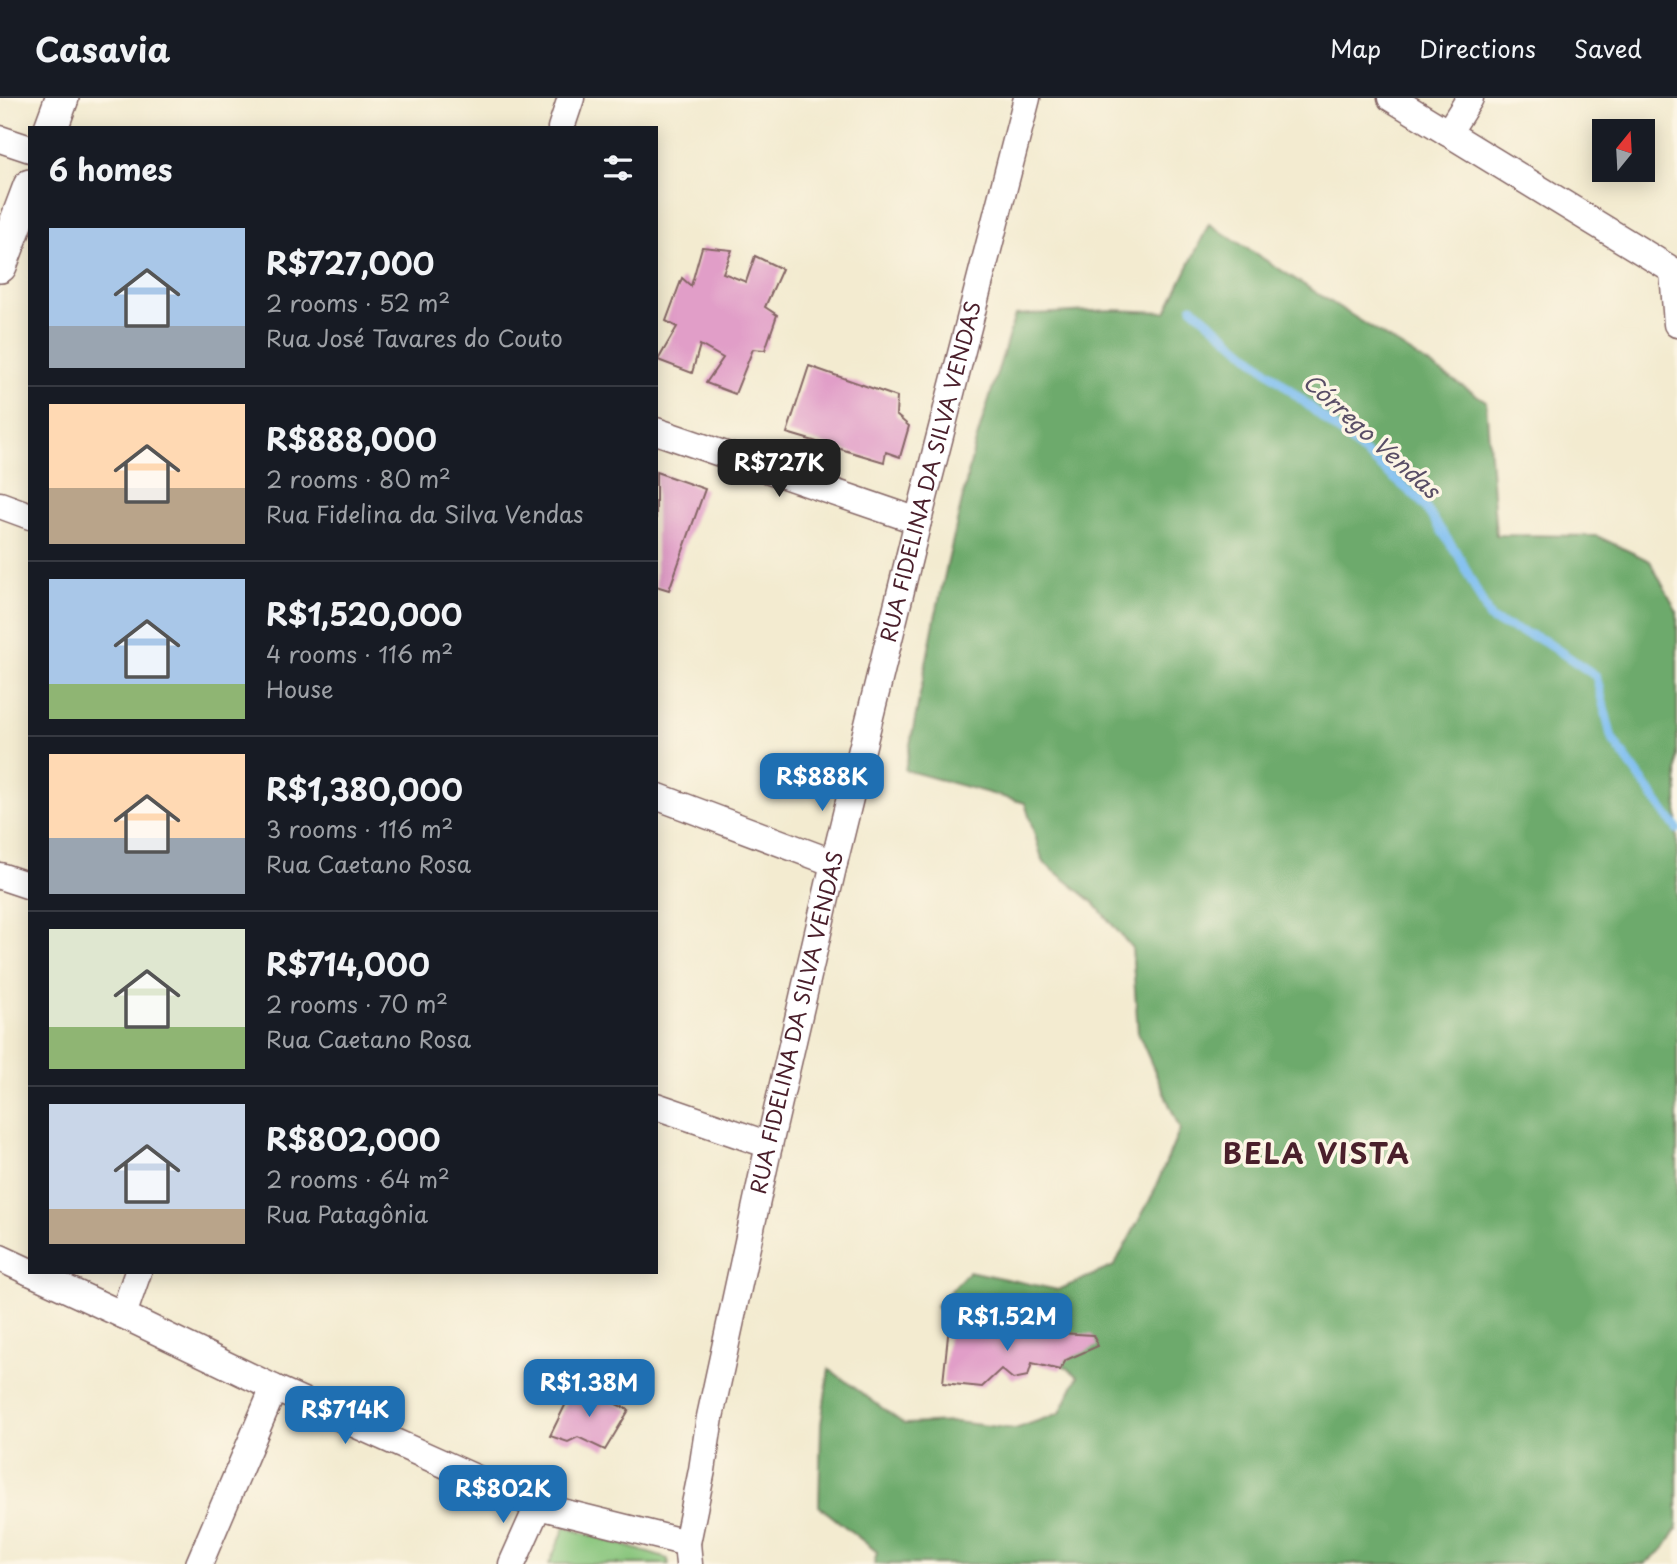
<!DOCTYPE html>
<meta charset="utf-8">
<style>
:root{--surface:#171b24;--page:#20242c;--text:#f1f3f6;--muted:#9ea1a6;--line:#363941;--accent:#1f6fb2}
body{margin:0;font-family:"Playpen Sans",sans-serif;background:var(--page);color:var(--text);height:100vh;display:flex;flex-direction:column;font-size:26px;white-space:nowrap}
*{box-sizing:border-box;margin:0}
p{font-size:23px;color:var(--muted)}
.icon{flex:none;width:38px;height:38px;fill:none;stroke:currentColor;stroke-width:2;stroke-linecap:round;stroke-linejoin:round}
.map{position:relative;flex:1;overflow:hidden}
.drawer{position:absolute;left:28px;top:28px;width:630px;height:1148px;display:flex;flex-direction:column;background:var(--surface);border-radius:0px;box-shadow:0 4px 18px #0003}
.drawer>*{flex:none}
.needle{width:46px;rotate:18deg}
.tools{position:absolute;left:1592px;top:21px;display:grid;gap:14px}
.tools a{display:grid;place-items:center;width:63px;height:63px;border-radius:0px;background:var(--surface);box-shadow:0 4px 18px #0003;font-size:35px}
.price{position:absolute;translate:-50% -60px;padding:0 16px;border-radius:14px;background:var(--accent);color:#fff;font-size:23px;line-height:46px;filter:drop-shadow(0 2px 4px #0008)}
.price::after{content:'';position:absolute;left:50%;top:42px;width:21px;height:16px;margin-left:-10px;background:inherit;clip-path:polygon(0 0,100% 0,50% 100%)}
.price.active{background:#222;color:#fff}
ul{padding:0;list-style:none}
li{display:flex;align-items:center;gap:21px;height:175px;padding:0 21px}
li+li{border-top:2px solid var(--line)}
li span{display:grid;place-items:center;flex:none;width:196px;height:140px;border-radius:0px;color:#555}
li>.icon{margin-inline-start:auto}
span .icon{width:84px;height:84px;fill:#fffc;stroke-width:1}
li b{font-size:30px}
h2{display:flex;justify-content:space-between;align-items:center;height:84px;padding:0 21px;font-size:30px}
header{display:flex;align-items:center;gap:42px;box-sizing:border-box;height:98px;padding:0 35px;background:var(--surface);border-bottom:2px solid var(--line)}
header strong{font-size:33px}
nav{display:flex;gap:38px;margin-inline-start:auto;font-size:24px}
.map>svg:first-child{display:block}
</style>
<header>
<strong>Casavia</strong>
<nav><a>Map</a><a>Directions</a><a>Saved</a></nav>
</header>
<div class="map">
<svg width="1677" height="1466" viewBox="0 0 1677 1466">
<rect width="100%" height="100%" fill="#fcf5e5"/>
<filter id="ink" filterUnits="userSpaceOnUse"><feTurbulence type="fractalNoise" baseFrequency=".0143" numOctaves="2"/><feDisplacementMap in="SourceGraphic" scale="14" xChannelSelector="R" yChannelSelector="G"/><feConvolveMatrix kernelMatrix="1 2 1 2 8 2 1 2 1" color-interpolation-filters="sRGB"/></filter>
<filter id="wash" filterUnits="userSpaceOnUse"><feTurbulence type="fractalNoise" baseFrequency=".00686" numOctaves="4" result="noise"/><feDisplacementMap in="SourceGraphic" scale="28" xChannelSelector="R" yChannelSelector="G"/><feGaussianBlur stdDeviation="1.57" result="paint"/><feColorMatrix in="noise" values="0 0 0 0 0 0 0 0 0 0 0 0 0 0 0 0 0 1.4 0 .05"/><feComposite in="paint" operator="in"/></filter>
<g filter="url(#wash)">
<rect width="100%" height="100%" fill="#f3ebd0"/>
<polygon fill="#87c57c" stroke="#687254" stroke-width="2" points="565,1429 668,1461 669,1466 549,1466"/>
<polygon fill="#6daa6c" stroke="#5c644c" stroke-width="2" points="1209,126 1486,303 1496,437 1597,438 1650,463 1677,514 1677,1431 1664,1451 1645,1466 874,1466 877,1454 819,1408 821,1326 829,1271 904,1326 956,1324 1015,1331 1060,1315 1078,1278 1039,1250 969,1246 936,1208 969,1173 1058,1192 1114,1168 1152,1098 1180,1031 1138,935 1132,850 1094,805 1043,764 1025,705 905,672 936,515 974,350 1015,217 1111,212 1166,214"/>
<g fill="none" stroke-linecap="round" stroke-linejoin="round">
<polyline stroke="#7cbdf1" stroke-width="9" points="1192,209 1420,402 1459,458 1491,522 1543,542 1596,578 1612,641 1677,731"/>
</g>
<g id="blocks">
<g fill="#e19ec8">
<polygon points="702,149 732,152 723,175 746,184 755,158 782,171 765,209 777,217 765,252 753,251 735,296 706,285 723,260 700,247 692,275 658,262 677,229 666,223 682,180 691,188"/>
<polygon points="809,268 897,299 896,317 909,328 900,359 886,354 884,364 787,335"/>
<polygon points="656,374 705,391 669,492 656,488"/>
<polygon points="949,1228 1093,1237 1098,1248 1066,1262 1060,1272 1032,1265 1028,1278 1013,1281 1001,1271 982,1289 943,1285"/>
<polygon points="575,1287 629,1312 605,1352 578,1339 568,1344 550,1338"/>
</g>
</g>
</g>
<g filter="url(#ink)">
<use href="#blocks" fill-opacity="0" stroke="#856665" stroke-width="2"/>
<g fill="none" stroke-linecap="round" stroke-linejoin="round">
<defs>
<g id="minor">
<polyline points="1391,0 1677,175"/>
<polyline points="561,30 571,0"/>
<polyline points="1448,35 1470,0"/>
<polyline points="0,41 30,51"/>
<polyline points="1673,173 1677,226"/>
<polyline points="656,333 918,423"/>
<polyline points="0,407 30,418"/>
<polyline points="656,698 834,765"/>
<polyline points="0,778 30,788"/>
<polyline points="656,1008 769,1047"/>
<polyline points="0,1160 30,1174"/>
<polyline points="30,1174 123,1217 274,1290 538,1408 687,1445"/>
<polyline points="123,1217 138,1174"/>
<polyline points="199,1466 274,1290"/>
<polyline points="512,1466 538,1408"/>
<path id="s1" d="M689 1466 687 1445 702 1372 710 1319 769 1047 834 765 918 423 1027 0"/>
</g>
<g id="tertiary">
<polyline points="51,30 62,0"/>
<polyline points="0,168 30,88"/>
</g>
</defs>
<use href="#minor" stroke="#856665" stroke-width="29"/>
<use href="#tertiary" stroke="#856665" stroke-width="36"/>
<use href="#minor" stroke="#fff" stroke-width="26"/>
<use href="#tertiary" stroke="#fff" stroke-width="33"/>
</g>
</g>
<g text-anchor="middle" stroke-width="7" stroke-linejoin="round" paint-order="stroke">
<g font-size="21" fill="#4a1f2b" stroke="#fcf5e5">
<text dy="7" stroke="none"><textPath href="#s1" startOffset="1120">RUA FIDELINA DA SILVA VENDAS</textPath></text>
<text dy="7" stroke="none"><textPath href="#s1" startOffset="553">RUA FIDELINA DA SILVA VENDAS</textPath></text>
</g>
<g font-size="23" font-style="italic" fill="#594e66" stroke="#fcf5e5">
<text transform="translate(1371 338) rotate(42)" y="8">Córrego Vendas</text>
</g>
<g font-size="28" font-weight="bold" letter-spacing="2" fill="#4a1f2b" stroke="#fcf5e5">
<text x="1317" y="1066">BELA VISTA</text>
</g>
</g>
</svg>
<div class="tools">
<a><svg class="needle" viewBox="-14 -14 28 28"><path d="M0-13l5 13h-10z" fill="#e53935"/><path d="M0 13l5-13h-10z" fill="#9ea1a6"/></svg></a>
</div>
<b class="price active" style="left:779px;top:401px">R$727K</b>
<b class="price" style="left:822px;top:715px">R$888K</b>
<b class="price" style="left:1007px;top:1255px">R$1.52M</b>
<b class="price" style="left:589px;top:1321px">R$1.38M</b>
<b class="price" style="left:345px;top:1348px">R$714K</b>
<b class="price" style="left:503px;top:1427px">R$802K</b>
<section class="drawer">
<h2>6 homes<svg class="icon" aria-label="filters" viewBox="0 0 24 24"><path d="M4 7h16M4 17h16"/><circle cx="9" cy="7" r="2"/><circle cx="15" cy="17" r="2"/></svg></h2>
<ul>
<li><span style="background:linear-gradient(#a9c7e8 70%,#9aa5b1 0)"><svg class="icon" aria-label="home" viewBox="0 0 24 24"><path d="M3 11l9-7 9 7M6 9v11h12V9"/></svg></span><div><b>R$727,000</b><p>2 rooms · 52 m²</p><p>Rua José Tavares do Couto</p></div></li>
<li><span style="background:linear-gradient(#ffd9b3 60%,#b9a48a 0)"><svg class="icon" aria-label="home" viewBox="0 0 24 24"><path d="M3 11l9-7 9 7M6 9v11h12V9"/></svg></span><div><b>R$888,000</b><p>2 rooms · 80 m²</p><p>Rua Fidelina da Silva Vendas</p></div></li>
<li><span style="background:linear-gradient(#a9c7e8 75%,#8fb573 0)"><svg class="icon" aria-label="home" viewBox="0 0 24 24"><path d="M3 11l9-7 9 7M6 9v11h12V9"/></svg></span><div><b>R$1,520,000</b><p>4 rooms · 116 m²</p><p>House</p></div></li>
<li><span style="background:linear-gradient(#ffd9b3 60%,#9aa5b1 0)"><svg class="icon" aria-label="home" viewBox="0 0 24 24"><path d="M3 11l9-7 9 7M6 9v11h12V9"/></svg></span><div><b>R$1,380,000</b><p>3 rooms · 116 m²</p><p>Rua Caetano Rosa</p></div></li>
<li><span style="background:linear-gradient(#dfe7d0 70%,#8fb573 0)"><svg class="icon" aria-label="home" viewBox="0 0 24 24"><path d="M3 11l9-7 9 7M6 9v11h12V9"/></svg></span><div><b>R$714,000</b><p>2 rooms · 70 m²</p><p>Rua Caetano Rosa</p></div></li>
<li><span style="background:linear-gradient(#c9d6e8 75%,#b9a48a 0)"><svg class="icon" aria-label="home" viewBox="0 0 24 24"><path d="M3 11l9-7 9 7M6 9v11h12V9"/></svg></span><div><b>R$802,000</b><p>2 rooms · 64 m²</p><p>Rua Patagônia</p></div></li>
</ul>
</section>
</div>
